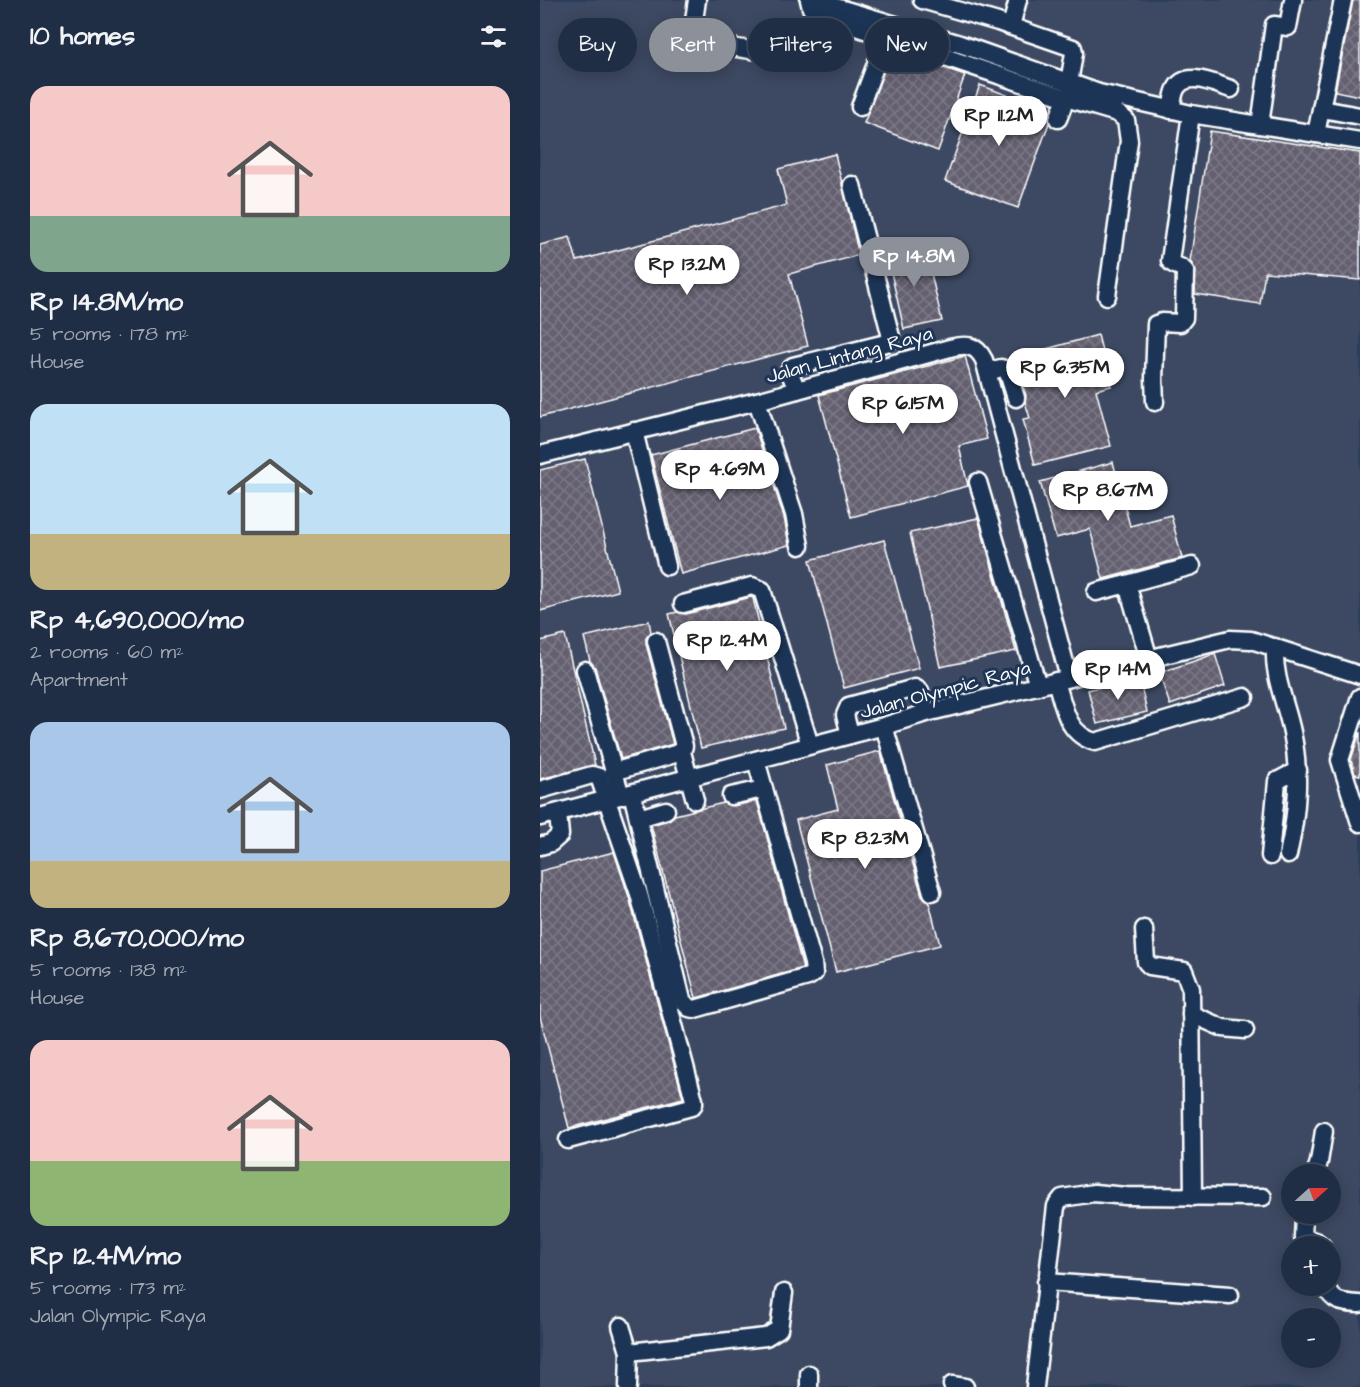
<!DOCTYPE html>
<meta charset="utf-8">
<style>
:root{--surface:#202e45;--page:#2d3a50;--text:#f1f3f6;--muted:#a2a8b3;--line:#3d4a5e;--accent:#8c9099}
body{margin:0;font-family:"Architects Daughter",sans-serif;background:var(--page);color:var(--text);height:100vh;display:flex;flex-direction:column;font-size:22px;white-space:nowrap}
*{box-sizing:border-box;margin:0}
p{font-size:20px;color:var(--muted)}
.icon{flex:none;width:33px;height:33px;fill:none;stroke:currentColor;stroke-width:2;stroke-linecap:round;stroke-linejoin:round}
.map{position:relative;flex:1;overflow:hidden}
.side{display:flex;flex-direction:column;background:var(--surface);width:540px}
.side>*{flex:none}
.top-card{position:absolute;left:18px;top:18px;width:570px;height:54px;display:flex;gap:12px}
.needle{width:39px;rotate:69deg}
.tools{position:absolute;left:741px;top:1164px;display:grid;gap:12px}
.tools a{display:grid;place-items:center;width:60px;height:60px;border-radius:50%;background:var(--surface);box-shadow:0 3px 15px #0003,0 0 0 2px var(--line);font-size:30px}
.price{position:absolute;translate:-50% -51px;padding:0 14px;border-radius:21px;background:#fff;color:#222;font-size:20px;line-height:39px;filter:drop-shadow(0 2px 3px #0008)}
.price::after{content:'';position:absolute;left:50%;top:36px;width:18px;height:14px;margin-left:-9px;background:inherit;clip-path:polygon(0 0,100% 0,50% 100%)}
.price.active{background:var(--accent);color:#fff}
ul{padding:0;list-style:none}
li{display:grid;align-content:center;gap:12px;height:318px;padding:0 30px}
li span{display:grid;place-items:center;height:186px;border-radius:18px;color:#555}
li>.icon{margin-inline-start:auto}
span .icon{width:108px;height:108px;fill:#fffc;stroke-width:1}
li b{font-size:26px}
h2{display:flex;justify-content:space-between;align-items:center;height:72px;padding:0 30px;font-size:26px}
.tag{padding:0 21px;border-radius:27px;background:var(--surface);box-shadow:0 3px 15px #0003,0 0 0 2px var(--line);font-size:21px;line-height:54px}
.tag.active{background:var(--accent);color:#fff}
main{display:flex;flex:1;min-height:0}
.map>svg:first-child{display:block}
</style>
<main>
<section class="side">
<h2>10 homes<svg class="icon" aria-label="filters" viewBox="0 0 24 24"><path d="M4 7h16M4 17h16"/><circle cx="9" cy="7" r="2"/><circle cx="15" cy="17" r="2"/></svg></h2>
<ul>
<li><span style="background:linear-gradient(#f6c9c9 70%,#7fa58c 0)"><svg class="icon" aria-label="home" viewBox="0 0 24 24"><path d="M3 11l9-7 9 7M6 9v11h12V9"/></svg></span><div><b>Rp 14.8M/mo</b><p>5 rooms · 178 m²</p><p>House</p></div></li>
<li><span style="background:linear-gradient(#bfe0f5 70%,#c2b280 0)"><svg class="icon" aria-label="home" viewBox="0 0 24 24"><path d="M3 11l9-7 9 7M6 9v11h12V9"/></svg></span><div><b>Rp 4,690,000/mo</b><p>2 rooms · 60 m²</p><p>Apartment</p></div></li>
<li><span style="background:linear-gradient(#a9c7e8 75%,#c2b280 0)"><svg class="icon" aria-label="home" viewBox="0 0 24 24"><path d="M3 11l9-7 9 7M6 9v11h12V9"/></svg></span><div><b>Rp 8,670,000/mo</b><p>5 rooms · 138 m²</p><p>House</p></div></li>
<li><span style="background:linear-gradient(#f6c9c9 65%,#8fb573 0)"><svg class="icon" aria-label="home" viewBox="0 0 24 24"><path d="M3 11l9-7 9 7M6 9v11h12V9"/></svg></span><div><b>Rp 12.4M/mo</b><p>5 rooms · 173 m²</p><p>Jalan Olympic Raya</p></div></li>
</ul>
</section>
<div class="map">
<svg width="820" height="1387" viewBox="0 0 820 1387">
<defs>
<pattern id="building-cross-hatch" width="8" height="8" patternUnits="userSpaceOnUse" patternTransform="scale(1.5)"><rect width="8" height="8" fill="#656171"/><path d="M0 0l8 8M0 8l8-8" fill="none" stroke="#7c7986"/></pattern>
</defs>
<rect width="100%" height="100%" fill="#2b3e5c"/>
<filter id="ink" filterUnits="userSpaceOnUse"><feTurbulence type="fractalNoise" baseFrequency=".0167" numOctaves="2"/><feDisplacementMap in="SourceGraphic" scale="12" xChannelSelector="R" yChannelSelector="G"/><feConvolveMatrix kernelMatrix="1 2 1 2 8 2 1 2 1" color-interpolation-filters="sRGB"/></filter>
<g filter="url(#ink)">
<path fill="#3c4862" fill-rule="evenodd" d="M0 0H820V1387H0ZM752 1174H790V1214H752ZM752 1246H790V1286H752ZM752 1318H790V1358H752Z"/>
<g fill="url(#building-cross-hatch)" stroke="#fff" stroke-width="1.5">
<polygon points="813,0 820,0 820,96 795,91"/>
<polygon points="352,50 425,75 398,151 324,123"/>
<polygon points="440,85 510,111 509,123 478,208 405,181"/>
<polygon points="670,131 820,153 820,280 725,272 720,304 655,294 656,271 650,261"/>
<polygon points="295,154 319,255 249,274 268,346 0,417 0,245 30,237 37,261 247,205 238,169"/>
<polygon points="385,247 402,321 364,329 347,255"/>
<polygon points="558,335 571,386 556,390 571,446 495,465 483,419 490,418 485,402 486,395 473,358"/>
<polygon points="425,356 447,439 419,446 428,486 311,517 279,395"/>
<polygon points="215,428 244,517 249,545 141,574 111,455"/>
<polygon points="45,459 78,591 0,611 0,470"/>
<polygon points="573,462 590,526 631,515 642,558 563,579 550,529 516,538 500,482"/>
<polygon points="438,518 476,651 400,667 370,533"/>
<polygon points="344,540 379,668 304,688 270,560"/>
<polygon points="211,597 213,598 244,728 161,748 129,614 137,612 146,614"/>
<polygon points="109,621 111,632 106,638 106,644 133,744 81,759 55,667 50,661 44,637"/>
<polygon points="25,635 55,765 0,779 0,641"/>
<polygon points="675,654 685,686 630,705 619,673"/>
<polygon points="599,677 607,712 557,724 548,690"/>
<polygon points="820,732 820,775 815,774 811,760"/>
<polygon points="340,751 382,895 389,902 400,945 296,972 256,820 298,809 287,765"/>
<polygon points="217,801 263,968 156,998 111,825 129,820 135,815 183,803 193,806"/>
<polygon points="74,852 89,897 143,1098 29,1128 0,1017 0,871"/>
</g>
<g fill="none" stroke-linecap="round" stroke-linejoin="round">
<defs>
<g id="minor">
<path d="M157 0 153 27C160 46 199 48 218 51"/>
<polyline points="269,0 271,8 276,14 346,37 320,107"/>
<polyline points="272,0 420,44 559,93 651,114 820,141"/>
<polyline points="382,0 458,22 533,48 534,53 529,83"/>
<polyline points="471,26 478,0"/>
<polyline points="346,37 526,98 577,113 586,120 589,141 567,296"/>
<polyline points="782,109 820,116"/>
<path d="M631 110C632 104 633 97 635 91 644 68 675 84 691 89"/>
<polyline points="518,119 526,98"/>
<polyline points="720,125 734,25 748,27 753,0"/>
<polyline points="776,134 803,0"/>
<polyline points="448,372 461,368 467,370 476,398"/>
<polyline points="257,390 249,371 253,366 346,343 350,340 351,337 312,185"/>
<polyline points="217,401 254,514 260,546"/>
<path d="M615 402 614 379 616 324 622 322 640 323 644 318 645 271C641 265 634 267 630 261L651 114"/>
<polyline points="94,431 127,566"/>
<path d="M0 455 217 401 410 348C426 344 436 344 444 360L529 678"/>
<polyline points="438,482 498,686"/>
<polyline points="556,592 587,584"/>
<polyline points="143,604 212,586 222,590 270,745"/>
<polyline points="116,641 144,746 142,752"/>
<path d="M735 647C733 677 746 703 752 732 761 774 757 814 748 855"/>
<polyline points="609,659 587,584 652,566"/>
<polyline points="45,670 81,796"/>
<path d="M516 681C524 706 526 734 555 742L705 697"/>
<polyline points="820,697 800,760 820,823"/>
<polyline points="344,726 392,892"/>
<polyline points="310,735 305,715 309,706 375,688 380,691 386,713"/>
<polyline points="73,772 142,752 155,800"/>
<polyline points="0,790 52,775 59,777 99,894 154,1100 154,1104 151,1107 28,1140"/>
<polyline points="92,793 142,1000 149,1008 155,1009 268,977 274,973 273,963 216,760"/>
<polyline points="191,796 223,789"/>
<polyline points="0,817 344,726 386,713 690,639 711,640 820,675"/>
<polyline points="99,818 126,810"/>
<polyline points="0,846 11,843 20,835 18,813"/>
<polyline points="730,856 737,781 758,770"/>
<polyline points="604,929 606,962 610,966 644,971 651,989 653,1197"/>
<polyline points="651,1014 683,1028 705,1030"/>
<polyline points="775,1174 779,1162 784,1131"/>
<polyline points="764,1214 763,1237 777,1242 782,1246"/>
<polyline points="506,1282 690,1295"/>
<path d="M786 1286C792 1303 803 1303 820 1304"/>
<polyline points="81,1326 89,1352"/>
<polyline points="412,1385 425,1387"/>
<polyline points="88,1387 89,1352 226,1337 239,1329 244,1293"/>
<polyline points="269,1387 269,1374"/>
<polyline points="495,1387 516,1206 522,1198 554,1193 586,1196 723,1197"/>
</g>
</defs>
<use href="#minor" stroke="#fff" stroke-width="21"/>
<use href="#minor" stroke="#1d3557" stroke-width="16"/>
</g>
</g>
<g text-anchor="middle" stroke-width="6" stroke-linejoin="round" paint-order="stroke">
<g font-size="20" fill="#fff" stroke="#1d3557">
<text transform="translate(309 354) rotate(-15)" y="7">Jalan Lintang Raya</text>
<text transform="translate(405 689) rotate(-15)" y="7">Jalan Olympic Raya</text>
</g>
</g>
</svg>
<div class="tools">
<a><svg class="needle" viewBox="-14 -14 28 28"><path d="M0-13l5 13h-10z" fill="#e53935"/><path d="M0 13l5-13h-10z" fill="#a2a8b3"/></svg></a>
<a>+</a>
<a>−</a>
</div>
<b class="price" style="left:459px;top:147px">Rp 11.2M</b>
<b class="price active" style="left:374px;top:288px">Rp 14.8M</b>
<b class="price" style="left:147px;top:296px">Rp 13.2M</b>
<b class="price" style="left:525px;top:399px">Rp 6.35M</b>
<b class="price" style="left:363px;top:435px">Rp 6.15M</b>
<b class="price" style="left:180px;top:501px">Rp 4.69M</b>
<b class="price" style="left:568px;top:522px">Rp 8.67M</b>
<b class="price" style="left:187px;top:672px">Rp 12.4M</b>
<b class="price" style="left:578px;top:701px">Rp 14M</b>
<b class="price" style="left:325px;top:870px">Rp 8.23M</b>
<div class="top-card">
<a class="tag">Buy</a>
<a class="tag active">Rent</a>
<a class="tag">Filters</a>
<a class="tag">New</a>
</div>
</div>
</main>
